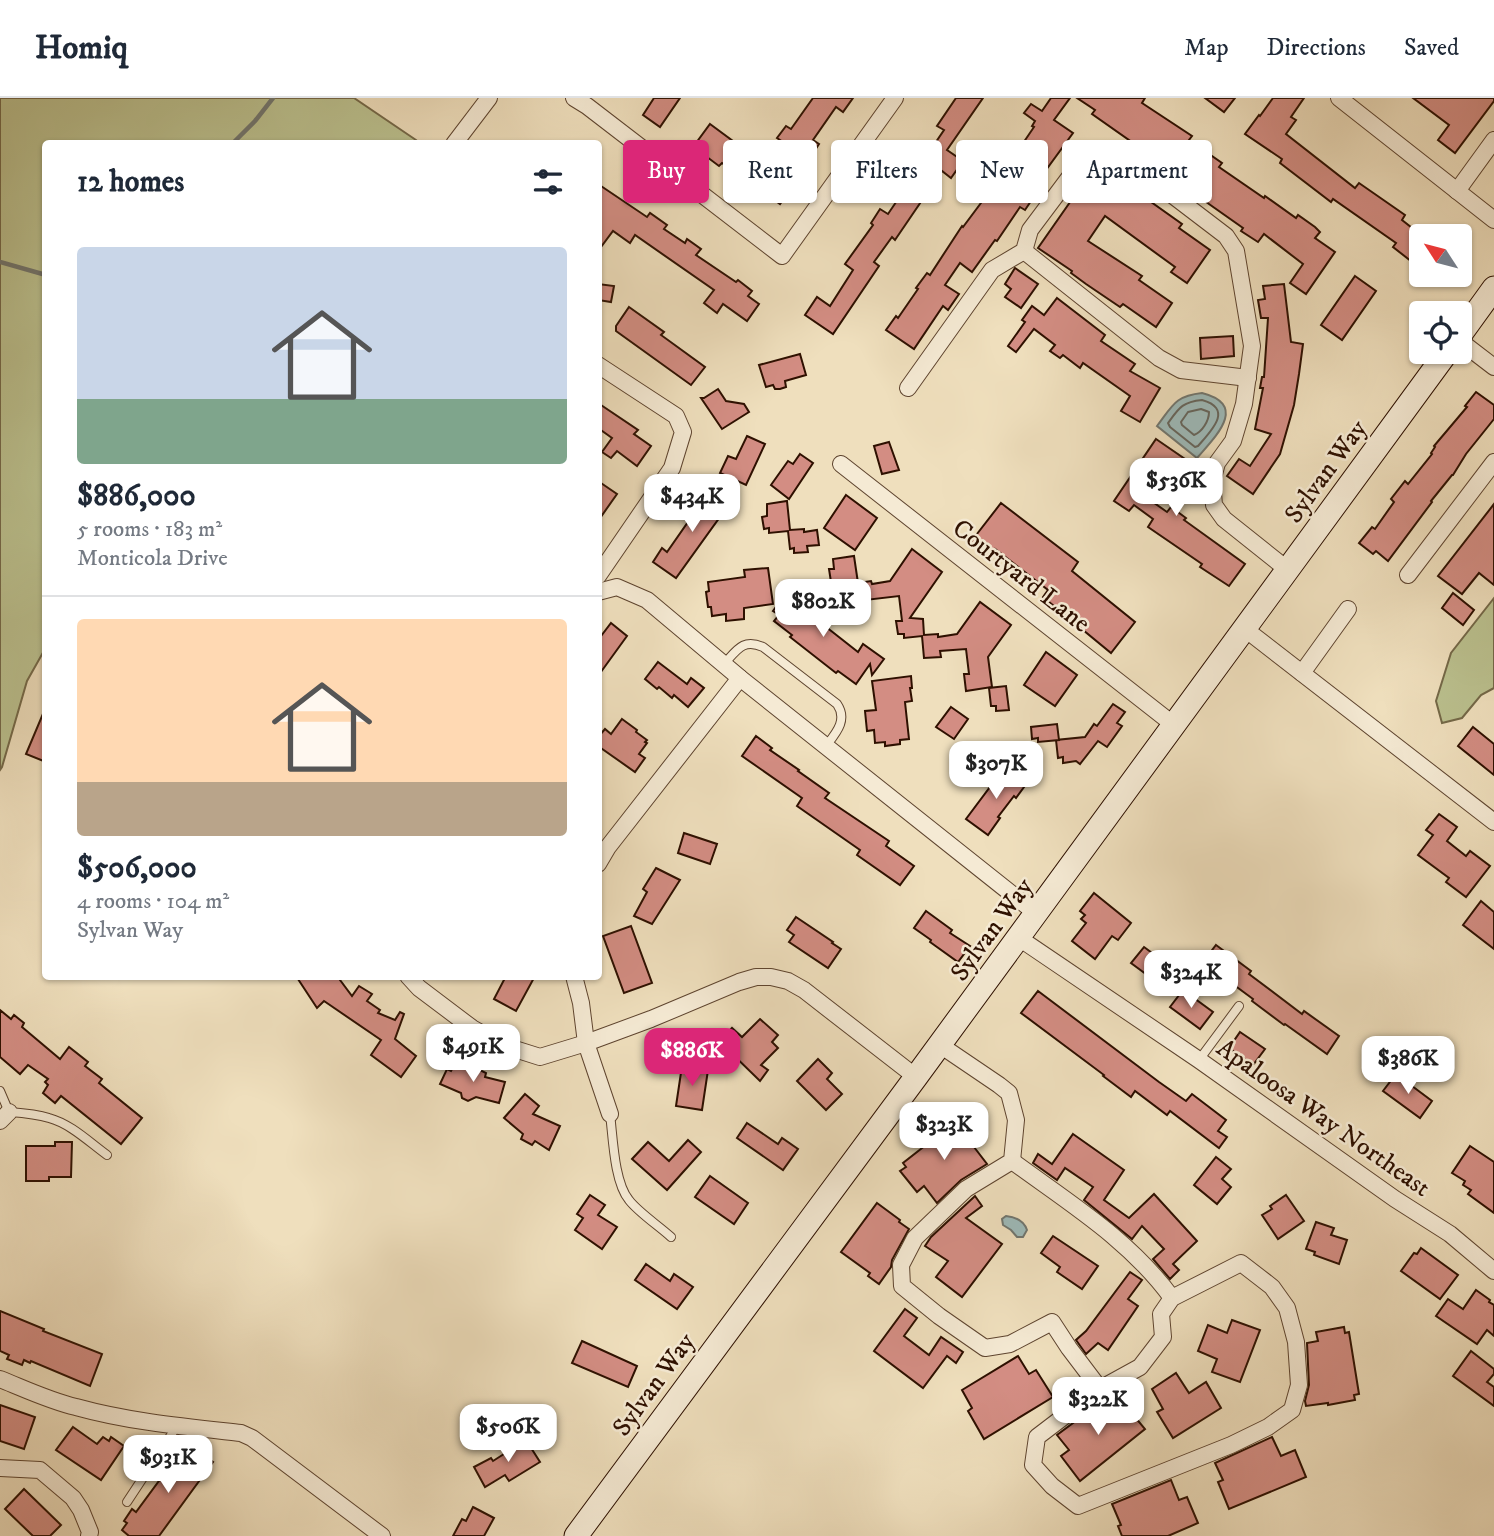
<!DOCTYPE html>
<meta charset="utf-8">
<style>
:root{--surface:#fff;--page:#f6f6f7;--text:#1f2937;--muted:#747a83;--line:#e0e1e3;--accent:#db2777}
body{margin:0;font-family:"IM FELL DW Pica",serif;background:var(--page);color:var(--text);height:100vh;display:flex;flex-direction:column;font-size:26px;white-space:nowrap}
*{box-sizing:border-box;margin:0}
p{font-size:23px;color:var(--muted)}
.icon{flex:none;width:38px;height:38px;fill:none;stroke:currentColor;stroke-width:2;stroke-linecap:round;stroke-linejoin:round}
.map{position:relative;flex:1;overflow:hidden}
.drawer{position:absolute;left:42px;top:42px;width:560px;height:840px;display:flex;flex-direction:column;background:var(--surface);border-radius:7px;box-shadow:0 2px 5px #0004}
.drawer>*{flex:none}
.banner{position:absolute;left:623px;top:42px;width:665px;height:63px;display:flex;gap:14px}
.needle{width:46px;rotate:306deg}
.buttons{position:absolute;left:1409px;top:126px;display:grid;gap:14px}
.buttons a{display:grid;place-items:center;width:63px;height:63px;border-radius:7px;background:var(--surface);box-shadow:0 2px 5px #0004;font-size:35px}
.price{position:absolute;translate:-50% -60px;padding:0 16px;border-radius:14px;background:#fff;color:#222;font-size:23px;line-height:46px;filter:drop-shadow(0 2px 4px #0008)}
.price::after{content:'';position:absolute;left:50%;top:42px;width:21px;height:16px;margin-left:-10px;background:inherit;clip-path:polygon(0 0,100% 0,50% 100%)}
.price.selected{background:var(--accent);color:#fff}
ul{padding:0;list-style:none}
li{display:grid;align-content:center;gap:14px;height:371px;padding:0 35px}
li+li{border-top:2px solid var(--line)}
li span{display:grid;place-items:center;height:217px;border-radius:7px;color:#555}
li>.icon{margin-inline-start:auto}
span .icon{width:126px;height:126px;fill:#fffc;stroke-width:1}
li b{font-size:30px}
h2{display:flex;justify-content:space-between;align-items:center;height:84px;padding:0 35px;font-size:30px}
.tag{padding:0 24px;border-radius:7px;background:var(--surface);box-shadow:0 2px 5px #0004;font-size:24px;line-height:63px}
.tag.selected{background:var(--accent);color:#fff}
header{display:flex;align-items:center;gap:42px;box-sizing:border-box;height:98px;padding:0 35px;background:var(--surface);border-bottom:2px solid var(--line)}
header strong{font-size:33px}
nav{display:flex;gap:38px;margin-inline-start:auto;font-size:24px}
.map>svg:first-child{display:block}
</style>
<header>
<strong>Homiq</strong>
<nav><a>Map</a><a>Directions</a><a>Saved</a></nav>
</header>
<div class="map">
<svg width="1494" height="1438" viewBox="0 0 1494 1438">
<rect width="100%" height="100%" fill="#efdfbd"/>
<filter id="stains"><feTurbulence type="fractalNoise" baseFrequency=".00286" numOctaves="4"/><feColorMatrix values="0 0 0 0 .2 0 0 0 0 .09 0 0 0 0 .02 0 0 0 .5 -.17"/></filter>
<radialGradient id="worn" r=".72"><stop offset=".6" stop-color="#630" stop-opacity="0"/><stop offset="1" stop-color="#630" stop-opacity=".3"/></radialGradient>
<g fill="#bbc18f" stroke="#746848" stroke-width="2">
<polygon points="0,0 354,0 416,42 414,46 46,46 45,551 27,583 2,669 0,672"/>
<polygon points="1494,500 1494,590 1481,597 1462,620 1442,625 1436,603 1451,555"/>
</g>
<g fill="#9dbab9" stroke="#71766f" stroke-width="2">
<path d="M1202 295C1249 307 1215 339 1197 360L1157 328C1173 307 1175 298 1202 295Z"/>
<path d="M1006 1118C1016 1119 1024 1123 1027 1132L1023 1139H1017L1011 1132 1003 1127 1002 1121Z"/>
</g>
<g fill="none" stroke-linecap="round" stroke-linejoin="round">
<g stroke="#66655c" stroke-width="2">
<path d="M1202 302C1234 311 1211 333 1198 348L1195 349 1170 329 1168 325C1179 310 1182 304 1202 302Z"/>
<path d="M1201 311 1209 314C1209 323 1202 334 1194 337L1182 327 1181 324 1188 314Z"/>
</g>
<g stroke="#71766f" stroke-width="4.5">
<polyline points="232,46 255,23 273,0"/>
<polyline points="0,164 46,177"/>
</g>
</g>
<g fill="#d38d83" stroke="#2e1000" stroke-width="2">
<polygon points="654,0 680,0 660,29 643,17"/>
<polygon points="813,0 853,0 843,14 836,9 813,42 819,46 809,61 777,40 786,28 791,31"/>
<polygon points="956,0 983,0 947,52 963,63 951,80 942,73 895,142 892,139 874,164 879,168 833,236 805,217 817,199 830,208 853,172 845,166 873,127 871,125 880,111 888,116 911,82 903,76 913,61 921,66 944,32 937,28"/>
<polygon points="1051,0 1070,0 1054,22 1073,35 1030,94 1035,97 1025,112 1020,109 997,143 995,142 972,174 960,165 945,187 959,196 948,212 943,208 914,251 886,232 896,218 898,220 918,191 916,190 927,175 930,177 962,128 963,129 1016,58 1015,57 1034,29 1032,28 1035,23 1024,15 1031,6 1042,13"/>
<polygon points="1077,0 1145,0 1142,5 1192,38 1189,42 1222,65 1219,69 1264,100 1265,98 1296,120 1298,117 1315,129 1320,134 1315,140 1335,154 1306,196 1290,185 1303,166 1264,136 1258,144 1241,133 1243,130 1182,87 1183,85 1151,61 1153,59 1092,16 1095,12"/>
<polygon points="1205,0 1235,0 1224,14"/>
<polygon points="1273,0 1304,0 1291,19 1296,22 1286,36 1355,90 1359,85 1405,117 1402,122 1421,137 1421,171 1393,149 1396,145 1333,101 1331,104 1280,65 1282,61 1245,36 1259,17 1260,18"/>
<polygon points="1413,0 1494,0 1494,3 1455,55 1438,42 1449,27"/>
<polygon points="710,26 752,57 755,53 774,66 769,72 793,88 780,106 769,98 765,103 750,92 753,86 722,65 719,68 703,56 706,53 696,45"/>
<polygon points="1101,62 1126,80 1123,84 1182,126 1179,130 1210,152 1187,185 1171,174 1175,169 1105,118 1088,143 1142,178 1139,182 1172,205 1156,229 1123,206 1120,209 1086,186 1071,175 1072,173 1038,150 1075,97 1077,98"/>
<polygon points="598,86 647,119 650,115 667,127 664,131 685,145 687,141 701,151 696,157 736,184 738,182 752,193 748,198 759,206 747,223 723,206 717,215 704,205 714,192 635,137 630,145 613,133 598,153"/>
<polygon points="1015,170 1038,186 1021,210 1005,199 1011,191 1005,186"/>
<polygon points="1355,178 1376,193 1342,242 1321,227"/>
<polygon points="598,186 614,188 611,204 598,202"/>
<polygon points="1284,186 1291,244 1303,246 1299,276 1294,307 1280,356 1253,396 1227,378 1239,361 1250,368 1271,336 1255,331 1263,290 1260,290 1262,279 1264,279 1268,220 1261,220 1258,202 1265,201 1263,188"/>
<polygon points="1057,200 1105,237 1101,243 1135,266 1130,273 1160,290 1140,324 1121,313 1130,298 1083,265 1080,270 1063,257 1060,260 1050,253 1055,247 1034,231 1016,254 1008,248 1025,224 1022,222 1032,208 1044,217"/>
<polygon points="629,209 664,234 661,237 705,269 691,287 616,233 616,228"/>
<polygon points="1233,238 1234,258 1201,261 1200,240"/>
<polygon points="800,256 806,277 785,283 786,289 780,291 775,291 773,287 766,289 759,267"/>
<polygon points="718,291 726,303 744,306 749,314 722,331 701,300 704,300"/>
<polygon points="1476,294 1494,307 1494,321 1466,356 1453,377 1452,377 1431,403 1432,404 1388,463 1376,453 1373,456 1359,445 1372,429 1375,431 1394,404 1391,401 1405,383 1408,386 1432,356 1431,355 1435,349 1434,348 1467,309 1465,308"/>
<polygon points="598,305 638,332 634,336 651,348 637,368 617,353 611,360 602,354 612,340 598,330"/>
<polygon points="747,338 765,346 746,387 720,375 728,358 736,361"/>
<polygon points="1156,341 1185,361 1174,376 1158,364 1144,385 1149,388 1143,397 1167,414 1171,409 1186,420 1184,422 1245,466 1229,488 1200,469 1202,466 1148,429 1153,421 1134,407 1129,413 1114,403"/>
<polygon points="889,344 899,372 882,376 874,348"/>
<polygon points="800,356 813,365 789,401 771,387 788,363 793,366"/>
<polygon points="598,383 617,396 598,423"/>
<polygon points="711,392 730,405 676,480 653,464 662,450 667,454 690,421 685,418 697,402 701,405"/>
<polygon points="846,397 877,420 855,452 824,430"/>
<polygon points="787,403 790,432 804,431 804,434 817,432 819,447 807,448 808,454 794,455 794,450 790,451 788,433 769,435 769,430 764,431 762,419 767,418 767,406"/>
<polygon points="1001,405 1078,464 1072,473 1135,524 1111,555 1043,499 1048,492 995,451 988,460 970,445"/>
<polygon points="1494,406 1494,487 1479,475 1462,496 1438,478"/>
<polygon points="912,451 942,474 910,520 923,521 924,537 938,536 938,539 957,536 980,504 1011,527 988,559 992,589 966,593 964,576 969,576 966,551 940,553 941,559 924,560 922,538 904,540 904,536 898,536 896,523 902,523 899,498 857,503 855,485 838,487 837,484 831,484 829,471 834,471 833,461 854,458 858,485 871,483 872,486 890,483"/>
<polygon points="768,470 773,506 744,510 744,521 726,523 726,516 712,518 711,509 708,509 706,494 709,493 708,484 745,479 744,472"/>
<polygon points="791,489 811,505 805,512 830,532 858,554 863,546 884,561 872,577 870,566 856,586 838,573 836,575 790,539 792,537 774,523 779,517 773,513"/>
<polygon points="1453,495 1474,512 1463,527 1442,510"/>
<polygon points="611,525 627,538 598,578 598,542"/>
<polygon points="1046,554 1077,577 1055,608 1024,587"/>
<polygon points="658,564 683,583 687,586 691,580 704,590 688,609 674,597 672,600 659,589 657,591 645,581"/>
<polygon points="911,578 912,590 910,590 912,603 905,604 909,641 900,642 900,646 885,648 885,644 875,645 874,632 867,633 865,613 876,612 872,583"/>
<polygon points="1006,588 1009,612 996,613 996,608 991,608 989,590"/>
<polygon points="1113,606 1125,614 1117,625 1122,628 1107,649 1098,643 1080,666 1076,663 1063,665 1063,659 1058,660 1056,642 1085,639 1094,626 1097,628"/>
<polygon points="951,609 968,621 954,641 936,629"/>
<polygon points="45,611 46,611 46,664 26,656"/>
<polygon points="622,621 637,632 636,634 647,642 645,644 647,645 639,656 645,660 635,674 598,648 598,639 605,631 611,636"/>
<polygon points="1057,626 1059,642 1038,644 1038,640 1032,641 1031,629"/>
<polygon points="1473,629 1494,646 1494,677 1458,648"/>
<polygon points="756,638 772,650 770,652 799,672 798,673 829,695 825,700 889,743 886,748 914,768 900,787 857,757 860,752 797,708 802,700 742,658"/>
<polygon points="1005,669 1027,685 1016,700 1014,698 998,719 1000,720 988,737 966,721"/>
<polygon points="1439,716 1457,729 1447,743 1466,758 1470,753 1490,768 1466,799 1446,784 1449,780 1418,757 1433,737 1426,732"/>
<polygon points="684,735 717,746 710,766 678,755"/>
<polygon points="656,770 680,782 652,826 634,818 647,794 643,791"/>
<polygon points="1094,795 1131,825 1118,842 1112,838 1095,861 1072,843 1086,825 1081,821 1085,817 1080,813"/>
<polygon points="1481,803 1494,814 1494,851 1463,827"/>
<polygon points="926,813 952,832 950,835 970,848 958,864 930,844 931,842 914,830"/>
<polygon points="796,819 833,844 832,845 841,851 828,870 789,844 794,837 787,832"/>
<polygon points="631,828 652,885 624,895 603,838"/>
<polygon points="1216,847 1251,873 1249,876 1302,916 1304,913 1339,938 1327,956 1285,926 1284,927 1252,903 1253,901 1203,864"/>
<polygon points="1144,849 1175,872 1162,888 1131,865"/>
<polygon points="296,878 337,878 352,898 359,888 372,896 367,903 380,912 378,915 395,922 400,914 404,916 395,941 416,958 401,979 371,957 381,942 324,903 317,910"/>
<polygon points="506,878 535,878 516,913 494,901"/>
<polygon points="1183,892 1213,914 1200,931 1170,909"/>
<polygon points="1038,893 1159,984 1186,1003 1192,996 1226,1022 1218,1033 1227,1039 1219,1050 1170,1013 1167,1017 1135,993 1131,999 1103,978 1104,977 1021,915"/>
<polygon points="0,912 11,921 14,917 24,925 22,929 60,961 69,949 88,964 85,968 102,981 99,985 142,1020 121,1046 61,998 55,1005 43,995 48,987 45,984 48,981 28,967 20,976 0,959"/>
<polygon points="760,921 778,937 772,944 778,950 761,967 768,972 760,983 719,943 732,930 742,939"/>
<polygon points="1240,934 1265,951 1253,967 1229,950"/>
<polygon points="818,961 832,975 827,981 842,996 826,1012 797,983"/>
<polygon points="456,964 470,971 472,968 486,975 485,979 505,984 499,1005 476,999 468,1003 462,1000 461,995 440,986 447,971 451,973"/>
<polygon points="682,968 708,972 702,1012 676,1008"/>
<polygon points="1396,976 1432,1003 1420,1020 1383,993"/>
<polygon points="525,996 539,1008 533,1016 560,1028 549,1052 535,1043 532,1047 521,1041 523,1036 504,1020"/>
<polygon points="961,1023 979,1045 974,1049 987,1066 961,1082 937,1105 924,1088 917,1094 900,1073 906,1069 903,1065 954,1025 956,1027"/>
<polygon points="747,1025 778,1046 782,1040 798,1051 783,1072 737,1040"/>
<polygon points="1073,1036 1124,1072 1104,1102 1129,1120 1154,1096 1197,1143 1173,1166 1179,1172 1170,1181 1153,1161 1164,1151 1142,1128 1132,1141 1084,1102 1093,1089 1065,1070 1057,1082 1033,1065 1038,1056 1052,1066"/>
<polygon points="688,1042 701,1054 667,1092 632,1061 648,1044 669,1063"/>
<polygon points="55,1044 72,1044 71,1079 49,1079 49,1083 26,1083 26,1048 55,1048"/>
<polygon points="1470,1048 1494,1064 1494,1115 1468,1096 1471,1092 1463,1087 1465,1083 1452,1075"/>
<polygon points="1216,1059 1231,1071 1222,1081 1231,1089 1217,1106 1194,1087"/>
<polygon points="710,1078 748,1105 734,1126 695,1099"/>
<polygon points="590,1097 605,1107 598,1117 617,1129 602,1151 575,1132 583,1120 577,1116"/>
<polygon points="1286,1097 1304,1123 1278,1141 1262,1117 1272,1111 1270,1108"/>
<polygon points="975,1098 982,1108 966,1120 1002,1146 962,1199 936,1179 948,1163 925,1148 931,1139"/>
<polygon points="877,1105 900,1122 899,1124 909,1131 892,1162 891,1169 879,1186 868,1178 870,1175 841,1154"/>
<polygon points="1316,1124 1334,1130 1331,1137 1347,1142 1339,1166 1314,1157 1315,1154 1306,1151"/>
<polygon points="1053,1138 1098,1168 1082,1191 1057,1174 1060,1169 1041,1155"/>
<polygon points="1421,1150 1458,1177 1440,1201 1401,1173 1414,1155 1417,1156"/>
<polygon points="646,1166 670,1183 674,1176 693,1189 677,1211 635,1182"/>
<polygon points="1130,1174 1142,1182 1128,1201 1138,1208 1108,1252 1098,1245 1086,1256 1076,1242 1086,1233"/>
<polygon points="1476,1192 1490,1202 1489,1204 1494,1207 1494,1238 1487,1232 1477,1246 1436,1218 1448,1201 1463,1211"/>
<polygon points="905,1211 917,1220 904,1238 929,1257 941,1239 963,1254 956,1265 947,1258 923,1290 874,1253"/>
<polygon points="0,1213 44,1231 43,1233 102,1256 90,1288 31,1263 30,1265 24,1262 22,1267 7,1261 9,1257 0,1253"/>
<polygon points="1232,1222 1260,1232 1240,1284 1212,1274 1217,1261 1198,1253 1208,1227 1227,1235"/>
<polygon points="1344,1229 1345,1235 1349,1234 1359,1296 1354,1297 1355,1302 1328,1307 1328,1305 1306,1308 1305,1303 1309,1287 1307,1245 1318,1243 1316,1234"/>
<polygon points="582,1243 637,1268 628,1289 572,1265"/>
<polygon points="1471,1253 1494,1271 1494,1276 1487,1284 1494,1289 1494,1308 1453,1278"/>
<polygon points="1018,1258 1029,1276 1036,1272 1053,1299 984,1341 968,1313 972,1310 962,1292"/>
<polygon points="1176,1275 1189,1295 1206,1284 1221,1310 1173,1340 1157,1314 1163,1311 1152,1291"/>
<polygon points="1108,1299 1119,1312 1125,1307 1145,1331 1080,1383 1061,1358 1069,1352 1057,1337"/>
<polygon points="0,1307 35,1319 24,1351 0,1343"/>
<polygon points="73,1329 97,1346 103,1339 109,1343 111,1339 124,1348 101,1382 56,1352"/>
<polygon points="1272,1339 1281,1358 1295,1352 1306,1379 1229,1411 1218,1384 1223,1382 1215,1365"/>
<polygon points="526,1342 540,1364 509,1383 505,1377 485,1389 474,1369 491,1360 493,1363"/>
<polygon points="184,1349 189,1353 192,1349 213,1364 159,1438 129,1438 122,1432 127,1425 124,1423 132,1411 136,1414"/>
<polygon points="1171,1382 1179,1402 1187,1399 1198,1425 1168,1438 1122,1438 1118,1428 1121,1427 1112,1406"/>
<polygon points="24,1391 61,1427 50,1438 33,1438 5,1411"/>
<polygon points="473,1409 494,1420 484,1438 453,1438 462,1421 466,1423"/>
</g>
<g fill="none" stroke-linecap="round" stroke-linejoin="round">
<defs>
<g id="lane">
<path d="M724 566C737 552 743 540 763 549L837 606C848 622 836 635 826 648"/>
<polyline points="1199,962 1239,908"/>
<path d="M0 993 9 1014C22 1015 36 1016 49 1020 71 1026 89 1044 107 1057"/>
<path d="M610 1016C613 1039 614 1084 629 1102 638 1114 659 1128 671 1139"/>
<polyline points="127,1404 177,1328"/>
</g>
<g id="street">
<polyline points="574,0 587,8 782,158 895,0"/>
<polyline points="1339,0 1494,122"/>
<polyline points="454,46 489,0"/>
<polyline points="1457,93 1494,42"/>
<polyline points="1024,153 1159,260 1181,272 1248,280"/>
<polyline points="1460,243 1494,269"/>
<polyline points="598,267 676,318 683,334 672,370 598,478"/>
<polyline points="908,290 992,172 1024,153 1030,132 1090,52 1112,51 1226,138 1236,153 1252,248 1244,306 1233,343 1217,365 1212,383 1214,407 1224,421 1288,472"/>
<polyline points="841,366 1174,627"/>
<polyline points="1408,477 1494,364"/>
<polyline points="598,494 617,489 647,502 740,580 1037,816"/>
<polyline points="1245,531 1494,724"/>
<polyline points="1302,575 1348,511"/>
<polyline points="598,766 608,749 740,580"/>
<polyline points="1019,840 1199,962 1395,1101 1450,1136 1494,1173"/>
<polyline points="408,878 419,890 472,930 502,947 540,959 586,945 651,921 739,884 756,879 771,879 788,883 804,892 916,979"/>
<polyline points="574,878 581,905 586,945 610,1016"/>
<polyline points="940,947 999,987 1009,995 1016,1022 1012,1063 966,1091 915,1140 901,1167 902,1188 939,1218 985,1250 1010,1246 1052,1224 1069,1250 1100,1291"/>
<polyline points="0,1023 9,1014"/>
<path d="M1012 1063C1069 1105 1130 1142 1172 1200"/>
<polygon points="1241,1165 1272,1189 1287,1210 1296,1244 1299,1287 1292,1312 1268,1329 1231,1347 1078,1408 1052,1388 1033,1367 1037,1339 1100,1291 1140,1269 1163,1239 1161,1216 1172,1200"/>
<path d="M0 1281C25 1291 50 1303 76 1309 130 1324 186 1329 241 1335L252 1340 382 1438"/>
<polyline points="0,1370 40,1372 73,1400 81,1412 90,1434 89,1438"/>
</g>
<g id="secondary">
<polyline points="1460,237 1494,190"/>
<polyline points="576,1438 916,979 1447,254"/>
</g>
</defs>
<use href="#lane" stroke="#5e442f" stroke-width="10"/>
<use href="#street" stroke="#5e442f" stroke-width="18"/>
<use href="#secondary" stroke="#2e1000" stroke-width="25"/>
<use href="#lane" stroke="#f5ead4" stroke-width="8"/>
<use href="#street" stroke="#f5ead4" stroke-width="16"/>
<use href="#secondary" stroke="#f5ead4" stroke-width="23"/>
</g>
<g text-anchor="middle" stroke-width="5" stroke-linejoin="round" paint-order="stroke">
<g font-size="26" fill="#2e1000" stroke="#f5ead4">
<text transform="translate(1325 373) rotate(-54)" y="9">Sylvan Way</text>
<text transform="translate(1022 477) rotate(38)" y="9">Courtyard Lane</text>
<text transform="translate(991 831) rotate(-54)" y="9">Sylvan Way</text>
<text transform="translate(1324 1019) rotate(35)" y="9">Apaloosa Way Northeast</text>
<text transform="translate(653 1286) rotate(-54)" y="9">Sylvan Way</text>
</g>
</g>
<rect width="100%" height="100%" filter="url(#stains)"/>
<rect width="100%" height="100%" fill="url(#worn)"/>
</svg>
<div class="buttons">
<a><svg class="needle" viewBox="-14 -14 28 28"><path d="M0-13l5 13h-10z" fill="#e53935"/><path d="M0 13l5-13h-10z" fill="#747a83"/></svg></a>
<a><svg class="icon" aria-label="locate" viewBox="0 0 24 24"><circle cx="12" cy="12" r="6"/><path d="M12 2v4M12 18v4M2 12h4M18 12h4"/></svg></a>
</div>
<b class="price" style="left:1176px;top:420px">$536K</b>
<b class="price" style="left:692px;top:436px">$434K</b>
<b class="price" style="left:823px;top:541px">$802K</b>
<b class="price" style="left:996px;top:703px">$307K</b>
<b class="price" style="left:1191px;top:912px">$324K</b>
<b class="price" style="left:473px;top:986px">$491K</b>
<b class="price selected" style="left:692px;top:990px">$886K</b>
<b class="price" style="left:1408px;top:998px">$386K</b>
<b class="price" style="left:944px;top:1064px">$323K</b>
<b class="price" style="left:1098px;top:1339px">$322K</b>
<b class="price" style="left:508px;top:1366px">$506K</b>
<b class="price" style="left:168px;top:1397px">$931K</b>
<div class="banner">
<a class="tag selected">Buy</a>
<a class="tag">Rent</a>
<a class="tag">Filters</a>
<a class="tag">New</a>
<a class="tag">Apartment</a>
</div>
<section class="drawer">
<h2>12 homes<svg class="icon" aria-label="filters" viewBox="0 0 24 24"><path d="M4 7h16M4 17h16"/><circle cx="9" cy="7" r="2"/><circle cx="15" cy="17" r="2"/></svg></h2>
<ul>
<li><span style="background:linear-gradient(#c9d6e8 70%,#7fa58c 0)"><svg class="icon" aria-label="home" viewBox="0 0 24 24"><path d="M3 11l9-7 9 7M6 9v11h12V9"/></svg></span><div><b>$886,000</b><p>5 rooms · 183 m²</p><p>Monticola Drive</p></div></li>
<li><span style="background:linear-gradient(#ffd9b3 75%,#b9a48a 0)"><svg class="icon" aria-label="home" viewBox="0 0 24 24"><path d="M3 11l9-7 9 7M6 9v11h12V9"/></svg></span><div><b>$506,000</b><p>4 rooms · 104 m²</p><p>Sylvan Way</p></div></li>
</ul>
</section>
</div>
